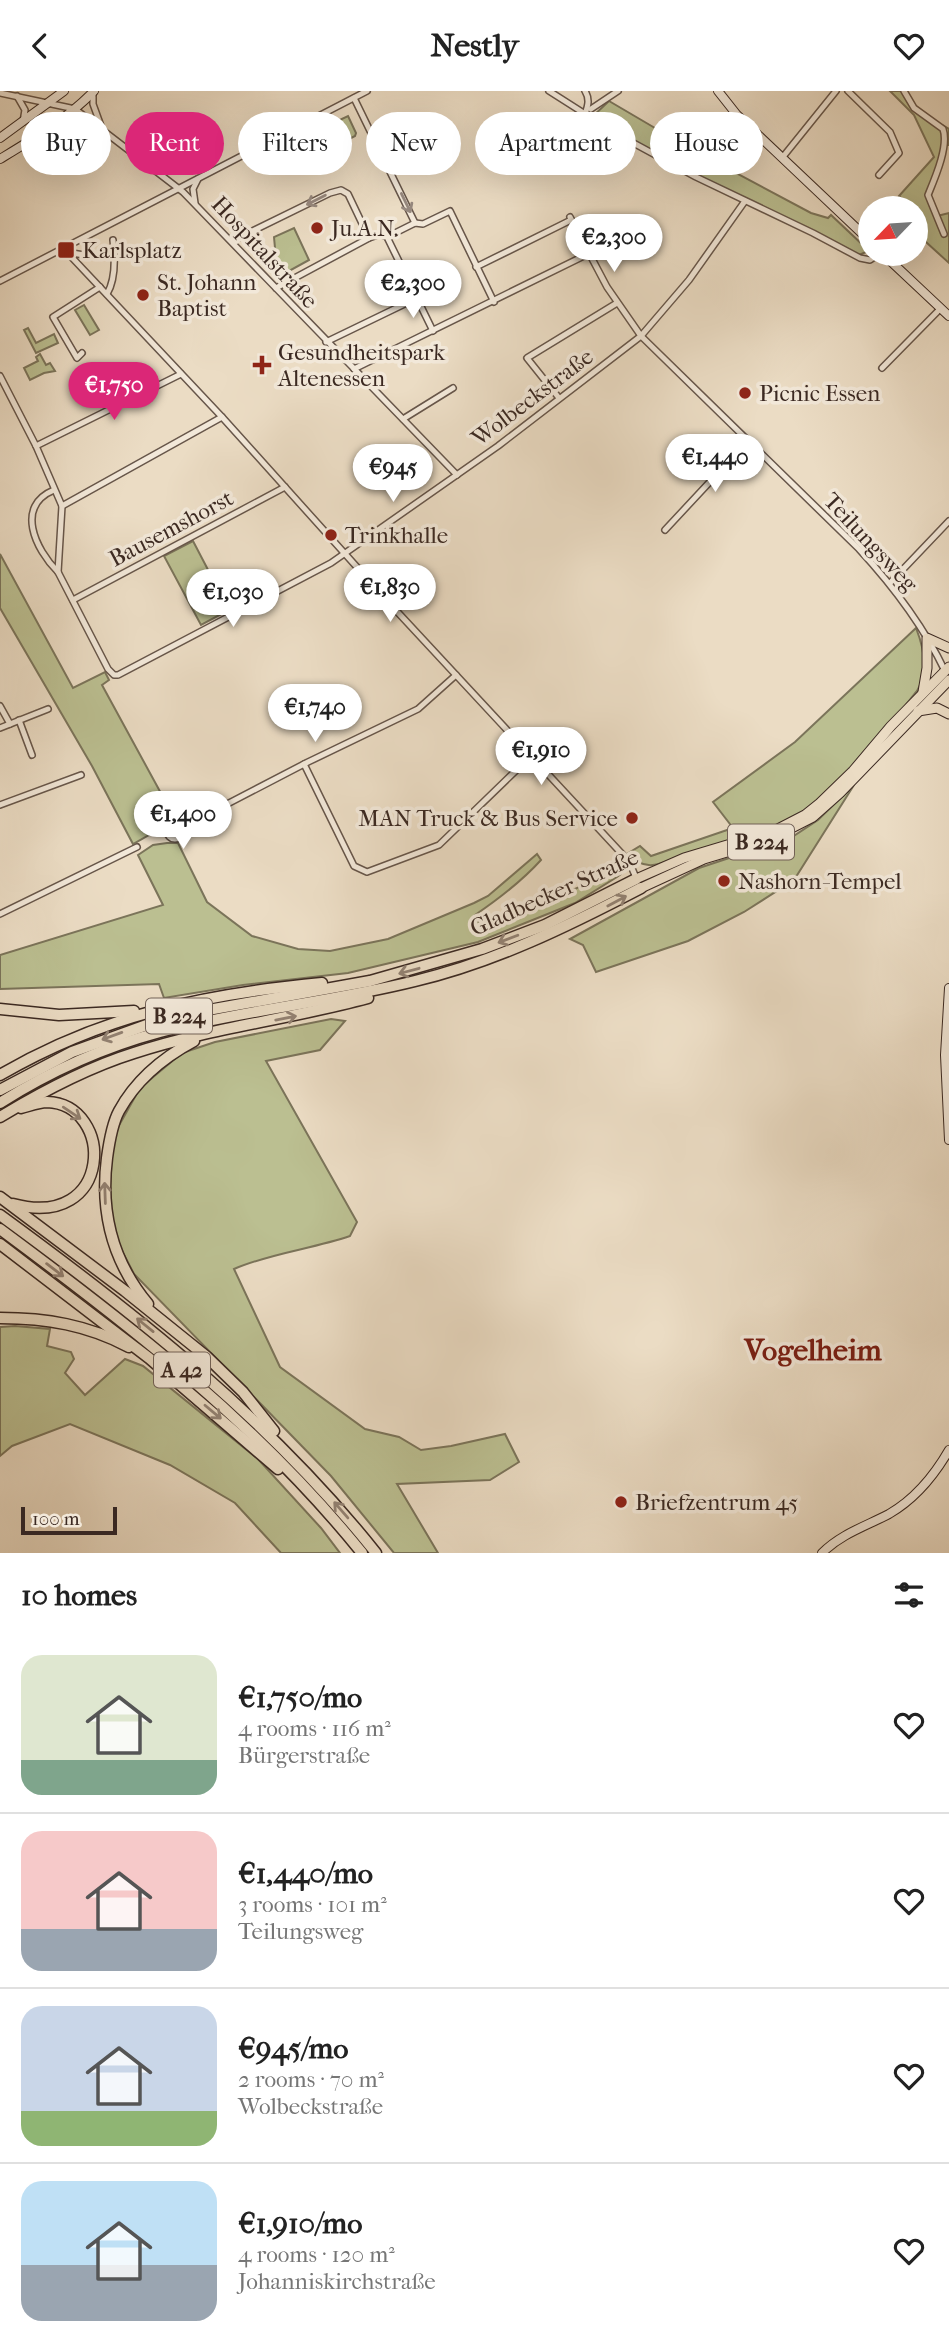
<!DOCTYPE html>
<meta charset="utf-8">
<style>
:root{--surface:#fff;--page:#f6f6f6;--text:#222;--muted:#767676;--line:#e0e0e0;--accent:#db2777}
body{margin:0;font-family:"IM FELL French Canon",serif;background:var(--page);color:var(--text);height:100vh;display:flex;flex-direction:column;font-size:26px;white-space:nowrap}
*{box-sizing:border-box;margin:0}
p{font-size:23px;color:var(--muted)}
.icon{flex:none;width:38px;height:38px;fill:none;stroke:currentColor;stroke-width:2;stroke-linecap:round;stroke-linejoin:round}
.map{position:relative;height:1462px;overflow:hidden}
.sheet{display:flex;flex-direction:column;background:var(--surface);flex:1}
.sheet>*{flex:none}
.banner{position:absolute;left:21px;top:21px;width:908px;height:63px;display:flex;gap:14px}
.needle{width:46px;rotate:245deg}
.fabs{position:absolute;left:858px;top:105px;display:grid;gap:14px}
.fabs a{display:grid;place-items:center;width:70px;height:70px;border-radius:50%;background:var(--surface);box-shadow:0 7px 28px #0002;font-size:35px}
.scale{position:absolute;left:21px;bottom:18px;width:96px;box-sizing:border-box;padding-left:7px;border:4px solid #3b2922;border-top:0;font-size:19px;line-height:24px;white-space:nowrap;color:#3b2922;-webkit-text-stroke:5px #f2e8d9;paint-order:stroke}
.price{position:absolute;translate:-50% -60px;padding:0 16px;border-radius:24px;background:#fff;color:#222;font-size:23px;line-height:46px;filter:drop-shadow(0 2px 4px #0008)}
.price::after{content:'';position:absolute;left:50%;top:42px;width:21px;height:16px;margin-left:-10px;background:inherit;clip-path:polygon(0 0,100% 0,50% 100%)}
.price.selected{background:var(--accent);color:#fff}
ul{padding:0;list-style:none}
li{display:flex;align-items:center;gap:21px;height:175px;padding:0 21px}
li+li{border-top:2px solid var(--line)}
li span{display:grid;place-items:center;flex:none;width:196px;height:140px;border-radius:21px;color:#555}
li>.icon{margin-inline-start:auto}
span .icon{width:84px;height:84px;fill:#fffc;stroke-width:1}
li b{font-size:30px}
h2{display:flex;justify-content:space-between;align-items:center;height:84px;padding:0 21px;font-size:30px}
.pill{padding:0 24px;border-radius:32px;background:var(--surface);box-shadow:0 7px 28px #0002;font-size:24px;line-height:63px}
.pill.selected{background:var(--accent);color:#fff}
header{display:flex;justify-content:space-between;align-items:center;height:91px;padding:0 21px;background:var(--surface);font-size:32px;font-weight:700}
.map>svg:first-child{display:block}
</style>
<header><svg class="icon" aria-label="back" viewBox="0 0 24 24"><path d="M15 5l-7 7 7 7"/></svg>Nestly<svg class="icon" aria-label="heart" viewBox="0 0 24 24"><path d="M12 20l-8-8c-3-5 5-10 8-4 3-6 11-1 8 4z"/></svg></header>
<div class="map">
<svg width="949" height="1462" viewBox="0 0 949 1462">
<rect width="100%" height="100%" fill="#ebdcc4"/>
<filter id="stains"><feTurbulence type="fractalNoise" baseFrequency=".00286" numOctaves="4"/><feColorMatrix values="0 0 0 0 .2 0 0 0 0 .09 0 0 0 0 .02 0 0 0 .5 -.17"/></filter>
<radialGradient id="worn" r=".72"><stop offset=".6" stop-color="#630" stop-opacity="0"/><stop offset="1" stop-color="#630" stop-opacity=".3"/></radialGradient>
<g fill="#bbbf91" stroke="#7b745a" stroke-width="2">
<polygon points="890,0 903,0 913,18 938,34 942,34 949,38 949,54 946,54 928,104 937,125 949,122 949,172 915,141 915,117 903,117 907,113 899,105 934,66 914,24"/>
<polygon points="609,10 689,57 811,122 828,127 831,124 866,157 866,161 859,164 757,116 591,27"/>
<polygon points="348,25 356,42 355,45 338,54 327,35"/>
<polygon points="294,137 309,169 280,185 269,174 272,171 265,164 275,157 274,146"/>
<polygon points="84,214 99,239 90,244 75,219"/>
<polygon points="28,237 36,252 54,243 58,252 36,262 24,239"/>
<polygon points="40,263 46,274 50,272 55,280 44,282 30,289 24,277 38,270 36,266"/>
<polygon points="193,450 229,519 201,534 164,465"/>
<polygon points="0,463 73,597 105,581 109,589 102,594 175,728 166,731 163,736 133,753 92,675 0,517"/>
<path d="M916 537C924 557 928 581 917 600 887 637 834 705 793 727 761 744 725 751 691 761 664 769 650 785 627 763L640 755 651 765 733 737 713 711 795 651Z"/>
<polygon points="854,694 794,789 744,821 688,850 596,881 583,854 570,848 699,777 792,746 818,729"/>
<path d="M167 752H178L207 811 252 845 298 858 330 860 388 848 474 812 488 805 537 763 541 769C521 791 500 807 475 824L482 838 621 778V783L617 786 575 812 478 851 348 882 243 894 164 907 159 893 0 898V864L163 814 138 764 153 754Z"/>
<path d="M331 928 345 930 320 959 266 970 357 1131 350 1145C312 1158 271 1162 234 1178L280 1276 365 1338 399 1346 421 1359 451 1355 505 1343 519 1371 490 1389 397 1393 438 1462H394L331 1385 134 1183 119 1154 109 1122 111 1064 117 1038 140 997 182 962 215 951Z"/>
<polygon points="15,1235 50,1238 47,1255 71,1261 74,1268 65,1282 85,1304 125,1268 143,1275 258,1368 321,1437 340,1462 281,1462 235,1412 170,1374 70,1333 12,1355 0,1365 0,1236"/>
</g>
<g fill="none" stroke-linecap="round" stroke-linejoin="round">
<defs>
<g id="street">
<polyline points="549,0 615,42 696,86 813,142 860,167 870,169 879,163"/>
<polyline points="848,0 890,41 899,62 879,84"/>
<path d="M904 0 914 17 943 38C949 55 935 87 928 104L944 143"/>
<polyline points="93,1 93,13 101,35"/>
<polyline points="0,2 75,18 183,101 457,384"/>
<polyline points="17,5 25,19 23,31"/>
<polyline points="354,7 415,132"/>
<polyline points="591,18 618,0"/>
<path d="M585 23C588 15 590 8 585 0"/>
<polyline points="782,67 836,0"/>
<polyline points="195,112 193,98 198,88"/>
<path d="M570 126 607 196 641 245 859 458C894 496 923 534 945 580"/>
<polyline points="387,146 433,240"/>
<polyline points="232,150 330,102 341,99 348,103 369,147"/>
<polyline points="63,157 222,326 391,514 623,764 631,775 637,789"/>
<polyline points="72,162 84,164"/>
<polyline points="476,176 571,129"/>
<polyline points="0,190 367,0"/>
<polyline points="276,197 369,147 380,143 387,146 415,132 423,133 450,120 494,211"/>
<path d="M107 203C116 188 115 166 113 149"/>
<polyline points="326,251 417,207"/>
<polyline points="82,262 77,267 53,226 100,196"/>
<polyline points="882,277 941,217"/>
<polyline points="354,278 588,163"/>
<polyline points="0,285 36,355 62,415 58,481 108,578 114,584 118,584 331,472 498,355 641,245 689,189 745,110"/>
<polyline points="559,307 527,267 617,212"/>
<polyline points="403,328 453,297"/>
<polyline points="36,355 181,283"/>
<path d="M54 399C15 415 35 458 58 481"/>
<polyline points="62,415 222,326"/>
<polyline points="665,439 747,351"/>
<polyline points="890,492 949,430"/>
<polyline points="73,509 285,396"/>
<polyline points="0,615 10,633"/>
<polyline points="19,629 32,664"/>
<polyline points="0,637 48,618"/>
<polyline points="304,673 354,775 367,781 439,754 531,665"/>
<polyline points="0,714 81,684"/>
<circle cx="175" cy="740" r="8"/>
<polyline points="183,736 308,671 418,618 456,584"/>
<polyline points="0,823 137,756"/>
</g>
<g id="secondary">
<polyline points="718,0 737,24 870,150"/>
<polyline points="0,47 64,0"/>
<path d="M0 68C33 48 67 28 94 0"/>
<polyline points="883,163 949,225"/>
<polyline points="949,897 945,964 949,1049"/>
<path d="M822 1462C841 1443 866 1435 889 1423 915 1408 934 1385 949 1359"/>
</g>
<g id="primary">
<polyline points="923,601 927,577 927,547 949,557"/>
<polyline points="918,620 937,617 949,623"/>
<polyline points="636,788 684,767 774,740 805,724 820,712 853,680 891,635 949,576"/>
<polyline points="641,797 704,768 770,748 813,726 840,702 949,589"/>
</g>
<g id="highway">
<polyline points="0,918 59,924 134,920"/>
<path d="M0 984C103 924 204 903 322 892"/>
<polyline points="0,999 72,961 155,931 186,923 370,890 482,858 545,834 636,788"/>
<path d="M0 1012C49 981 104 956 160 941 244 919 331 911 415 890 495 871 568 835 641 797"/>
<path d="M0 1026C43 1000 86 977 134 962 210 937 291 928 368 907"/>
<polyline points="0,1106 125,1200 207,1266 243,1301 274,1340"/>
<path d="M13 1113C114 1140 115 1013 47 1011 39 1011 29 1015 21 1017"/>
<path d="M0 1124C137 1224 270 1329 376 1462"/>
<path d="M0 1138C131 1235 259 1334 362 1462"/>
<polyline points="0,1153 149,1267 278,1378"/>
<path d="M148 1213C112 1170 100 1122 107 1067 109 1052 112 1033 119 1020 136 989 164 966 194 950"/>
<path d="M0 1227C46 1227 88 1234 129 1256"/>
</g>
</defs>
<use href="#street" stroke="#67564a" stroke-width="8"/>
<use href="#secondary" stroke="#3b2922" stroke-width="10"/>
<use href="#primary" stroke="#3b2922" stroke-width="11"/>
<use href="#highway" stroke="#3b2922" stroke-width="13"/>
<use href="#street" stroke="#f2e8d9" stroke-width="5"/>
<use href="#secondary" stroke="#f2e8d9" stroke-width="8"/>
<use href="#primary" stroke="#ebdcc4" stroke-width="9"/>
<use href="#highway" stroke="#ebdcc4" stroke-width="10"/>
</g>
<defs><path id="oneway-shaft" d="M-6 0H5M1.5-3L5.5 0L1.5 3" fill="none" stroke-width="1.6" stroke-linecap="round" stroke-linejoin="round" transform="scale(1.75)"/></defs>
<g stroke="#96887e">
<use href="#oneway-shaft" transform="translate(316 109) rotate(153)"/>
<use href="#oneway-shaft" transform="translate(406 112) rotate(64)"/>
</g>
<g stroke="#938273">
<use href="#oneway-shaft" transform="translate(617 810) rotate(-28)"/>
<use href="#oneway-shaft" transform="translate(508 848) rotate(159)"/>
<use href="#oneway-shaft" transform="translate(409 880) rotate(165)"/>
<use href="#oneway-shaft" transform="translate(286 927) rotate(-11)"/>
<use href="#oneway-shaft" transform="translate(112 945) rotate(160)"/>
<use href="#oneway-shaft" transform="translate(72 1022) rotate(34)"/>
<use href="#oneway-shaft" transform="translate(105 1102) rotate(-92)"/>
<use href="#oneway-shaft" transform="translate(55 1179) rotate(37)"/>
<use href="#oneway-shaft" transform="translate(145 1234) rotate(-141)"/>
<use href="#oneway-shaft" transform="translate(213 1321) rotate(40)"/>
<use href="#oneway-shaft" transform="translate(341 1419) rotate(-131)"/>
</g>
<g fill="#8f2418" stroke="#f2e8d9" stroke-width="2.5">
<circle cx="317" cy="137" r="7"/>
<rect x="57" y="150" width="18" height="18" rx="3.5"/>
<circle cx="143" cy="204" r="7"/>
<path d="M258.5 263.5h7v7h7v7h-7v7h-7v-7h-7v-7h7z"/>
<circle cx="745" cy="302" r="7"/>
<circle cx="331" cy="444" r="7"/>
<circle cx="632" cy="727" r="7"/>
<circle cx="724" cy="790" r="7"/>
<circle cx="621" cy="1411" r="7"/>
</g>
<g text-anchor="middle" stroke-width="7" stroke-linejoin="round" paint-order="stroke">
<g fill="#f2e8d9" stroke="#726259" stroke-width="2">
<rect x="728" y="733.5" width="66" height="35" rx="5"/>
<rect x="146" y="907.5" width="66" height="35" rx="5"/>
<rect x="154" y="1261.5" width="56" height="35" rx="5"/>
</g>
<g font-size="21" font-weight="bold" fill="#3b2922">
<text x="761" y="758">B 224</text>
<text x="179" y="932">B 224</text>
<text x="182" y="1286">A 42</text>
</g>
<g font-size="23" fill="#3b2922" stroke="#f2e8d9" text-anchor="start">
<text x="331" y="145">Ju.A.N.</text>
<text x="82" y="167">Karlsplatz</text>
<text x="157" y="199">St. Johann<tspan x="157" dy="26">Baptist</tspan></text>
<text x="278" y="269">Gesundheitspark<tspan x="278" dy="26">Altenessen</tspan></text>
<text x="759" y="310">Picnic Essen</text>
<text x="345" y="452">Trinkhalle</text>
<text x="618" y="735" text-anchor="end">MAN Truck &amp; Bus Service</text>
<text x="738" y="798">Nashorn-Tempel</text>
<text x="635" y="1419">Briefzentrum 45</text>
</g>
<g font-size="23" fill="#3b2922" stroke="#f2e8d9">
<text transform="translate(265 161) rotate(47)" y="8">Hospitalstraße</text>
<text transform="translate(532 306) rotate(-37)" y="8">Wolbeckstraße</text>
<text transform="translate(171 437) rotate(-28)" y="8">Bausemshorst</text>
<text transform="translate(871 451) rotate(47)" y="8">Teilungsweg</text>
<text transform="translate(554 801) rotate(-24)" y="8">Gladbecker Straße</text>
</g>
<g font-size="30" font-weight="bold" fill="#7a1f14" stroke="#f2e8d9">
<text x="813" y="1269">Vogelheim</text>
</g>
</g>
<rect width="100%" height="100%" filter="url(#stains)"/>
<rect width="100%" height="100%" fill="url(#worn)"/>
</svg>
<div class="fabs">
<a><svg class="needle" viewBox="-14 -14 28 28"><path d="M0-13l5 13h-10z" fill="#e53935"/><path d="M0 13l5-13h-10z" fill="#767676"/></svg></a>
</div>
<div class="scale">100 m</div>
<b class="price" style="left:614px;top:183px">€2,300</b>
<b class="price" style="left:413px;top:229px">€2,300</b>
<b class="price selected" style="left:114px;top:331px">€1,750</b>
<b class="price" style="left:715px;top:403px">€1,440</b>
<b class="price" style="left:393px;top:413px">€945</b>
<b class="price" style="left:390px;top:533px">€1,830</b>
<b class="price" style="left:233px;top:538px">€1,030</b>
<b class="price" style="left:315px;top:653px">€1,740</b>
<b class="price" style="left:541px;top:696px">€1,910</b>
<b class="price" style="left:183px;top:760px">€1,400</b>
<div class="banner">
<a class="pill">Buy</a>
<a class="pill selected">Rent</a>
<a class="pill">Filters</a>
<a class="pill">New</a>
<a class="pill">Apartment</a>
<a class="pill">House</a>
</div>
</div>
<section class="sheet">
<h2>10 homes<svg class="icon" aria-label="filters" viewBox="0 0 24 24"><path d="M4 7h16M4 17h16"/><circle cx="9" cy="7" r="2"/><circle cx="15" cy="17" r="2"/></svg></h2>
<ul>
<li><span style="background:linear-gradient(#dfe7d0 75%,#7fa58c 0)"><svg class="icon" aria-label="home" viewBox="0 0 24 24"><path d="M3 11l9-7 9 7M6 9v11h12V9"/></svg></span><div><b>€1,750/mo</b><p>4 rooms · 116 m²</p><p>Bürgerstraße</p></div><svg class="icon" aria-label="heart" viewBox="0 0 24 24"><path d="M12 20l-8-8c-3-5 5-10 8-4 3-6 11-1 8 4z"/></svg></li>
<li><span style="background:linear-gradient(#f6c9c9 70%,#9aa5b1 0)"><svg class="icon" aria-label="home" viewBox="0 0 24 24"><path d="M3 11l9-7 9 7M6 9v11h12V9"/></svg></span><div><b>€1,440/mo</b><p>3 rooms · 101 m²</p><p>Teilungsweg</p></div><svg class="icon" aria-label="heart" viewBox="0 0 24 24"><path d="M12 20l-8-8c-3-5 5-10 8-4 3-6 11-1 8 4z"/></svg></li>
<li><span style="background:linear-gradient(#c9d6e8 75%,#8fb573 0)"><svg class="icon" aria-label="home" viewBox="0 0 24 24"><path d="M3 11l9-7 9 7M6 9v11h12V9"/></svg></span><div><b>€945/mo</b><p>2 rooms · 70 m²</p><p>Wolbeckstraße</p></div><svg class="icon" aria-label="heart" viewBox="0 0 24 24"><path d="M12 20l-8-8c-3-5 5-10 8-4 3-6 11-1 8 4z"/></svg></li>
<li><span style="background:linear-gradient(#bfe0f5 60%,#9aa5b1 0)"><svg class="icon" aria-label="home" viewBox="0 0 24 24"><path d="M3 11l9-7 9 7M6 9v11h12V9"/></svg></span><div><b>€1,910/mo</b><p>4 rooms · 120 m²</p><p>Johanniskirchstraße</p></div><svg class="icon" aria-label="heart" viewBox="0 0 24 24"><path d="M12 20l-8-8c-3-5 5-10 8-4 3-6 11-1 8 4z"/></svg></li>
</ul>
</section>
